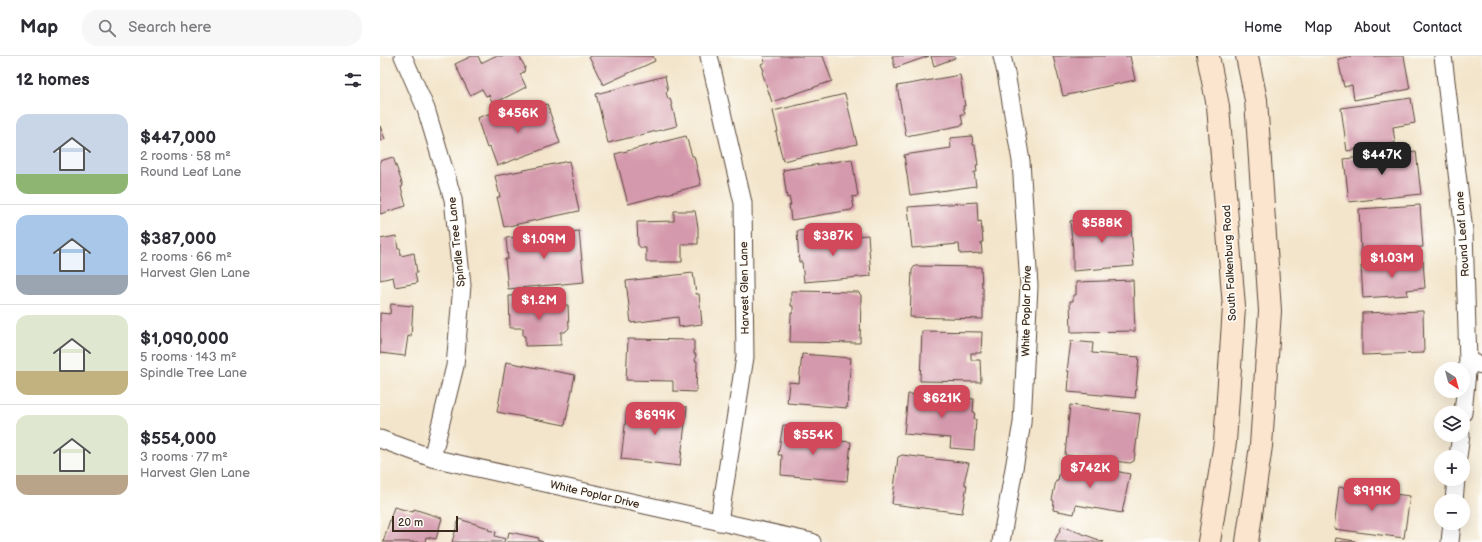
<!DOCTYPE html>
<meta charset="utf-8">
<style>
:root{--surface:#fff;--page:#f7f7f7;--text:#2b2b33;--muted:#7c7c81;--line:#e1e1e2;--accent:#d1495b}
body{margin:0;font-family:"Balsamiq Sans",sans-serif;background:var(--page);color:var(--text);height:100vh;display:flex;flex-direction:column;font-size:15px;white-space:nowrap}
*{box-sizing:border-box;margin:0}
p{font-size:13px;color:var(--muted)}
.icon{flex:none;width:22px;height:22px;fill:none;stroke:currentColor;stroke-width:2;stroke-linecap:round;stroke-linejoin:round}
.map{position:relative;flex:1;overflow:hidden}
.sheet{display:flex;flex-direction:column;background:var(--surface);width:380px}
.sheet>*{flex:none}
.needle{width:26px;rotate:144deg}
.controls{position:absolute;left:1054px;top:306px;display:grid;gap:8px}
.controls a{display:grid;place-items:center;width:36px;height:36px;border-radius:50%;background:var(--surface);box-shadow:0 4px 16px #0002;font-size:20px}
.scale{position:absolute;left:12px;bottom:10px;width:66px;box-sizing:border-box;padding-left:4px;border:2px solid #3b2a1e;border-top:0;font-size:11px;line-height:14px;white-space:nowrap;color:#3b2a1e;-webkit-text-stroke:3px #fdfcf7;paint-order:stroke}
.price{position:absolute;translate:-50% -34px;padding:0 9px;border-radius:8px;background:var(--accent);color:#fff;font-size:13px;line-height:26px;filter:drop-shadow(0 1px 2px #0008)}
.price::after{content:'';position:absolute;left:50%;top:24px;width:12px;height:9px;margin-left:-6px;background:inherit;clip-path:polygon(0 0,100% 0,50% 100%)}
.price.current{background:#222;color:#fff}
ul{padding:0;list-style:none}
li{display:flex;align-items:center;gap:12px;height:100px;padding:0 16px}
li+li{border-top:1px solid var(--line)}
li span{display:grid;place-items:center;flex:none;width:112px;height:80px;border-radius:12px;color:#555}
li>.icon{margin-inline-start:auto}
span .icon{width:48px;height:48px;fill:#fffc;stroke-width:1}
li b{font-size:17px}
h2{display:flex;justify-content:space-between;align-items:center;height:48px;padding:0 16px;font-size:17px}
header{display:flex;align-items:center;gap:24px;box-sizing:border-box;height:56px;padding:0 20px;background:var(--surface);border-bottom:1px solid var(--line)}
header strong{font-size:19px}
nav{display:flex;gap:22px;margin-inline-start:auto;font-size:14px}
.search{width:280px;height:36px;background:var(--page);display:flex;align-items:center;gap:10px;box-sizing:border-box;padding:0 14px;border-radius:16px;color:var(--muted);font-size:15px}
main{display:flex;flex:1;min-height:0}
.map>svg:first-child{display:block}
</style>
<header>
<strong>Map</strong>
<div class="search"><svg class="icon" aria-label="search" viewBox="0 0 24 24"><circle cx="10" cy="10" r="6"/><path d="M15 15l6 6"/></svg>Search here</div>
<nav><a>Home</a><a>Map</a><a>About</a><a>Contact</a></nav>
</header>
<main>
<section class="sheet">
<h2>12 homes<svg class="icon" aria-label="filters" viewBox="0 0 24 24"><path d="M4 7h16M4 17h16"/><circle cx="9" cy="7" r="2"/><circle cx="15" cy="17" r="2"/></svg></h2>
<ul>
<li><span style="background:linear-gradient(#c9d6e8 75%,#8fb573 0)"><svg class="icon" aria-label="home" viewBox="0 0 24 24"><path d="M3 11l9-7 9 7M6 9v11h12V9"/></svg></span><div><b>$447,000</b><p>2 rooms · 58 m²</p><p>Round Leaf Lane</p></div></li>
<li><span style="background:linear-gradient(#a9c7e8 75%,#9aa5b1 0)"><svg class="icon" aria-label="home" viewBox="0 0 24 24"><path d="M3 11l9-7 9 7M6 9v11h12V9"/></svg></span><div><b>$387,000</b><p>2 rooms · 66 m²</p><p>Harvest Glen Lane</p></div></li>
<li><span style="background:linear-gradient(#dfe7d0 70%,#c2b280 0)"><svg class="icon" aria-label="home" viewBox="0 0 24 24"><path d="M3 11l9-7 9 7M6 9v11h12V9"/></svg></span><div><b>$1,090,000</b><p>5 rooms · 143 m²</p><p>Spindle Tree Lane</p></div></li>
<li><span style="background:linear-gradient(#dfe7d0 75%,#b9a48a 0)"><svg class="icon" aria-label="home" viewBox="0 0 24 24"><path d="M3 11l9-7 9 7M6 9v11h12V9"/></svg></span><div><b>$554,000</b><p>3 rooms · 77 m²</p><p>Harvest Glen Lane</p></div></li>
</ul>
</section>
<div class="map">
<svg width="1102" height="486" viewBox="0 0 1102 486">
<rect width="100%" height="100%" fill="#fdfcf7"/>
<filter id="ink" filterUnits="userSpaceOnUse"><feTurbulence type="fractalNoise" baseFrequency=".025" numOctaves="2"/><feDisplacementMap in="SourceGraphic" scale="8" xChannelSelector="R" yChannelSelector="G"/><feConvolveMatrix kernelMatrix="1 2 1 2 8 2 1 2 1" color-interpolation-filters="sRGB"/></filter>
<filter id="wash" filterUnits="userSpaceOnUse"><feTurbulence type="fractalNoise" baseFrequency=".012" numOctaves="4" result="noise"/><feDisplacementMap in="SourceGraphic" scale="16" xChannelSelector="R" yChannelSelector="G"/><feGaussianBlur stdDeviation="0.9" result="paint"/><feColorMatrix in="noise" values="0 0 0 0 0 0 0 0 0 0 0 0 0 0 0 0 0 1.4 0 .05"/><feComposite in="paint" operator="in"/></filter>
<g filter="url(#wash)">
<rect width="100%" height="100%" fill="#f3e5cb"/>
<g id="blocks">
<g fill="#d499ac">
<polygon points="92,0 98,0 101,7 115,0 139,0 145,11 144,16 140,18 146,31 113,48 109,39 106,40 102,33 90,39 75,8"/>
<polygon points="209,0 273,0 275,5 223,29"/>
<polygon points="383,0 443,0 452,25 392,46 382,16 384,15 381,8 385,6"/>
<polygon points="512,0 549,0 515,12"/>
<polygon points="551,0 574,0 575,2 554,10"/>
<polygon points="673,0 750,0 755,24 683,40"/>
<polygon points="973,0 1024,0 1030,33 974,44 972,29 964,31 958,3"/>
<polygon points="580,19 585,50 583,50 585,58 581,58 583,69 526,80 517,30"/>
<polygon points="285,20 288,35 286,36 288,43 290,42 297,70 228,87 216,38"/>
<polygon points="465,38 477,88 403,105 396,76 398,76 393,55"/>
<polygon points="1031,42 1035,67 1013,71 1015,87 967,95 961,52"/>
<polygon points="167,48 180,87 117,110 110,91 107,92 97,62 119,54 122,64"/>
<polygon points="0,70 5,83 0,85"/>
<polygon points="306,80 312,100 314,100 321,129 248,148 235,98"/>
<polygon points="592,80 593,89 595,89 598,109 596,109 597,116 594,116 596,130 530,139 524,99 571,92 570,82"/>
<polygon points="1036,95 1041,138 969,146 964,103"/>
<polygon points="13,101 23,130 21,131 26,150 0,158 0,105"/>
<polygon points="472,103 478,140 472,141 474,151 471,154 411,164 409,149 411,149 409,141 407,142 403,114"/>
<polygon points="189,105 199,155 124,171 117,141 120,141 115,120"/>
<polygon points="597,146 598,166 601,165 603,186 601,186 602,197 580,198 579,188 532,192 528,151"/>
<polygon points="1040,149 1043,191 981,196 979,153"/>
<polygon points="294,155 315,155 318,171 318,188 302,188 302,206 266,206 266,192 261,192 258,189 257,166 294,165"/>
<polygon points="750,160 754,210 693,215 693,194 690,165"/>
<polygon points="440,173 441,183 488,179 491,220 424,226 422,206 419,206 417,175"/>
<polygon points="199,175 204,226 128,233 125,203 128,203 126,182"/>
<polygon points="16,180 18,193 20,192 21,200 34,197 37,217 35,217 37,227 15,231 13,221 0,224 0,183"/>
<polygon points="1043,205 1045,232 1027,234 1028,239 983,242 981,210"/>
<polygon points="535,210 601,211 602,231 603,231 603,263 530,261 532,214"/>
<polygon points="313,217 316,238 319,238 322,268 299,271 298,261 251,267 246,225"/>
<polygon points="753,224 755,275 691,276 690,245 693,245 693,239 696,239 696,226"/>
<polygon points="411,235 478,236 481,239 480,287 410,286 411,257 413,257 413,250 411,250"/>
<polygon points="151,239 151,250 188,249 189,272 185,276 181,276 181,289 145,290 145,280 143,280 143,272 130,272 129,240"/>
<polygon points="11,248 33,250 31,281 28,280 25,300 0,297 0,257 10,258"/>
<polygon points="1043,255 1044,297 982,299 982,257"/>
<polygon points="542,275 602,276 601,297 591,297 591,304 600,304 601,326 540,325"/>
<polygon points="248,283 314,284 314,298 316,298 315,305 317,305 316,336 293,335 293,325 246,324"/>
<polygon points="691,285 713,287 712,297 759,301 755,342 688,336 689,322 688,322 689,315 687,315"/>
<polygon points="422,298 471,302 467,352 407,347 409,326 419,327"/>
<polygon points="126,306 195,319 185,369 117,356"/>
<polygon points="528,338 594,343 593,356 595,356 594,363 596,363 594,394 570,392 571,382 524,378"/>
<polygon points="286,348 307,351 300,410 241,403 247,354 285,358"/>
<polygon points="690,349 760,358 754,405 750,407 685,399"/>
<polygon points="403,369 424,371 424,381 471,386 467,425 401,419 402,399 398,399"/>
<polygon points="522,399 589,407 585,422 585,429 587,429 582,457 512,448 518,401"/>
<polygon points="684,405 750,418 742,457 696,449 694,458 673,454 674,445 672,444 676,425 678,425 679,418 681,418"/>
<polygon points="959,431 1030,440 1024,482 954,473"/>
<polygon points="14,451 33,456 34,453 62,462 56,483 46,481 45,486 3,486"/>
<polygon points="79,463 109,472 108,474 116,476 115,480 125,483 124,486 72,486"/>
<polygon points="682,470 724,486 674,486"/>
<polygon points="129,476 159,482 158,484 163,486 127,486"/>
<polygon points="956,482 975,485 975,486 955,486"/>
</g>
</g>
</g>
<g filter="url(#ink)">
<use href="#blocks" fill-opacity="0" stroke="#574638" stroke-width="1"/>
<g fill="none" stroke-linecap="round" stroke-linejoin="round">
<defs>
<g id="street">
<polyline points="23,0 46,53 73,143 82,229 75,310 52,402"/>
<polyline points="329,0 363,147 365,301 339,466"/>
<polyline points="1063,0 1084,175 1088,306 1083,357"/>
<polyline points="1088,306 1102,309"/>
<polyline points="0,383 52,402 432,486"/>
<polyline points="1078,401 1081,379"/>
<polyline points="1074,445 1076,423"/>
<polyline points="621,486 642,367 649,230 641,105 626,17 622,0"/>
<polyline points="1070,486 1072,467"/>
</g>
<g id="secondary">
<polyline points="828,0 838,50 854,251 845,386 829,486"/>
<polyline points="867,486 881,390 890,255 876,44 867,0"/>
</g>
</defs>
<use href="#street" stroke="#574638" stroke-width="19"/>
<use href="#secondary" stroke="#574638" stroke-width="24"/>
<use href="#street" stroke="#fff" stroke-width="17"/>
<use href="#secondary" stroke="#fbe5cf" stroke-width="22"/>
</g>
</g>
<g text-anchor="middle" stroke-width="3.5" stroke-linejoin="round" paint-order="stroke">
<g font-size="11" fill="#3b2a1e" stroke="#fdfcf7">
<text transform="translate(1082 178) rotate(-94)" y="4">Round Leaf Lane</text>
<text transform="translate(76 186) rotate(-96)" y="4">Spindle Tree Lane</text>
<text transform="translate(849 207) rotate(-93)" y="4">South Falkenburg Road</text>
<text transform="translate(364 232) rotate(-91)" y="4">Harvest Glen Lane</text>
<text transform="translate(646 255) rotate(-89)" y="4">White Poplar Drive</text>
<text transform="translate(215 438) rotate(13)" y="4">White Poplar Drive</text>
</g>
</g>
</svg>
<div class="controls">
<a><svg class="needle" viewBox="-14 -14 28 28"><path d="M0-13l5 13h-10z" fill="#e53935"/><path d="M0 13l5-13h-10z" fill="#7c7c81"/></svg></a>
<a><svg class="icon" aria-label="layers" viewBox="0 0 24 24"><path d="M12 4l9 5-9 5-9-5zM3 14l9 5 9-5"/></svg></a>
<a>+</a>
<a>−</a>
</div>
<div class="scale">20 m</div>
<b class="price" style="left:138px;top:78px">$456K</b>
<b class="price current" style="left:1002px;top:120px">$447K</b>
<b class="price" style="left:722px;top:188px">$588K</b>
<b class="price" style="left:453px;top:201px">$387K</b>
<b class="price" style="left:164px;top:204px">$1.09M</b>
<b class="price" style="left:1012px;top:223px">$1.03M</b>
<b class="price" style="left:159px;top:265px">$1.2M</b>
<b class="price" style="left:562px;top:363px">$621K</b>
<b class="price" style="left:275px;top:380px">$699K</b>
<b class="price" style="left:433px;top:400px">$554K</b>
<b class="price" style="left:710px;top:433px">$742K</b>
<b class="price" style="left:992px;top:456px">$919K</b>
</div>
</main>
